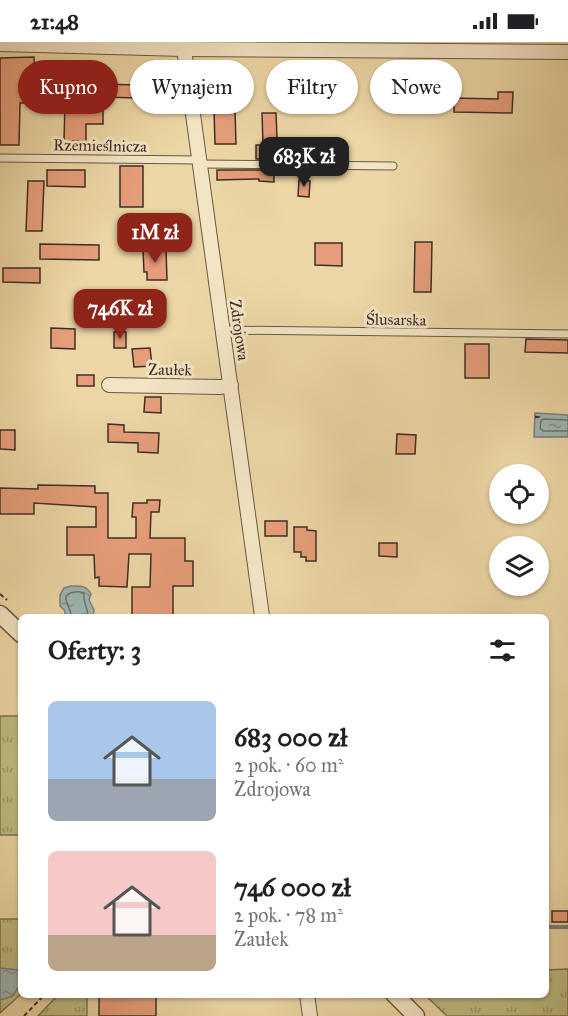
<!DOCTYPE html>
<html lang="pl">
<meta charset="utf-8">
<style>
:root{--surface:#fff;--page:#f2f2f2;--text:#202124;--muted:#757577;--accent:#8f2418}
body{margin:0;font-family:"IM FELL Great Primer",serif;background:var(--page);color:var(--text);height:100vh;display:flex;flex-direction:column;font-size:22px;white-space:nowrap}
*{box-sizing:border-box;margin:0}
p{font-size:20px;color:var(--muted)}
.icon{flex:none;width:33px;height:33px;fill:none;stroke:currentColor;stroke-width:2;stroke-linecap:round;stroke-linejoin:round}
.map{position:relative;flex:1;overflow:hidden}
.drawer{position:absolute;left:18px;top:572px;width:531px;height:384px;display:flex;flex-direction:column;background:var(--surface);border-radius:9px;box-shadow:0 2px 4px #0004}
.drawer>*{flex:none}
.hud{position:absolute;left:18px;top:18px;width:532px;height:54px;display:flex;gap:12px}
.fabs{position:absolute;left:489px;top:422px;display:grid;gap:12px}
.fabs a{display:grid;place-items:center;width:60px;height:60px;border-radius:50%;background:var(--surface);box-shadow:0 2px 4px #0004;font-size:30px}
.price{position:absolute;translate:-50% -51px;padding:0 14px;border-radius:12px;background:var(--accent);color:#fff;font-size:20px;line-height:39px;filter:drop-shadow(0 2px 3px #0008)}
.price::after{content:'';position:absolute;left:50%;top:36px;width:18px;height:14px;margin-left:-9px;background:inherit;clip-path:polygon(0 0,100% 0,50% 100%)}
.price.selected{background:#222;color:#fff}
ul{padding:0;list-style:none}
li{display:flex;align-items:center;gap:18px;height:150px;padding:0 30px}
li span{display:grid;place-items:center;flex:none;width:168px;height:120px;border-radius:9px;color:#555}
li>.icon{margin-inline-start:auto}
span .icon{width:72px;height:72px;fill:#fffc;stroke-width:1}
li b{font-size:26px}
h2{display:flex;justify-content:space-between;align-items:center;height:72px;padding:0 30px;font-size:26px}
.chip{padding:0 21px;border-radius:27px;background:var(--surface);box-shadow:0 2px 4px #0004;font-size:21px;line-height:54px}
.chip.selected{background:var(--accent);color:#fff}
.status{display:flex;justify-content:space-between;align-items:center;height:42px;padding:0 30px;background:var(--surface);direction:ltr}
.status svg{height:16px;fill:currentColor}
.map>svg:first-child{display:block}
</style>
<div class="status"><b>21:48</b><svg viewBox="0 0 49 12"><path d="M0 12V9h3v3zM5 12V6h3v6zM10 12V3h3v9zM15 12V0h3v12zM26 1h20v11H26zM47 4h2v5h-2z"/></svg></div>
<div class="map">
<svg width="568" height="974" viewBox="0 0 568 974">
<defs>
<pattern id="grass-tufts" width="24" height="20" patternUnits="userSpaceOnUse" patternTransform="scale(1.5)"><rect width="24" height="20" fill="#bebc82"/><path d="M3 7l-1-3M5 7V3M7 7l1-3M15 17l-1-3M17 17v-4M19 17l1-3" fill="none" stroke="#9c996a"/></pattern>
<pattern id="water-ripples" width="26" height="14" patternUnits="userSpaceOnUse" patternTransform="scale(1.5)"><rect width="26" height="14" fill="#9eb6b3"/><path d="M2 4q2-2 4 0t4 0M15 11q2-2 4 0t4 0" fill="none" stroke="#829492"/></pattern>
</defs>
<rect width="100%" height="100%" fill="#ecd6a5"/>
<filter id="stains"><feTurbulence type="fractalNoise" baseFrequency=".00333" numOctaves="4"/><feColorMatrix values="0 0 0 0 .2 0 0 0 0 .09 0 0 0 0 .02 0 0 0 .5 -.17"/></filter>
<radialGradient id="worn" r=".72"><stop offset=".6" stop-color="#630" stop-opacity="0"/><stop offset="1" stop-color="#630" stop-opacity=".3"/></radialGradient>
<g fill="url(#grass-tufts)" stroke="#7e7554" stroke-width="1.5">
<rect x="0" y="674" width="21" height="119"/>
<polygon points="0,877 21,877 21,952 0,971"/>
<polygon points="568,927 568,974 447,974 425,953 546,952 546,928"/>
<polygon points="58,953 87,953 87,974 38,974"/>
</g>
<g fill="url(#water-ripples)" stroke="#78807b" stroke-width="1.5">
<polygon points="535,371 568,373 568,395 534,395"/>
<path d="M71 544C80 544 86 543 91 552L89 558 94 568 93 574H65V569L60 564V553L64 546Z"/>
<polygon points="0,926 18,928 21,933 19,944 13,954 0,958"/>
</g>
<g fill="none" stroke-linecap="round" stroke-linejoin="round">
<g stroke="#6e726d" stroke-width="1.5">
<polyline points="568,378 543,377 541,379 540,386 543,389 568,389"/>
<path d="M71 574C71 566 65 562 66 554 70 550 80 548 84 552 83 561 88 566 88 574"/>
</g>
<polyline stroke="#78807b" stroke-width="4" points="546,885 568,885"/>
</g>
<g fill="#e69e7a" stroke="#3f2e27" stroke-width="1.5">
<polygon points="34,15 35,37 103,37 103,42 137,43 136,56 103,55 103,82 86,82 86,99 64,99 65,60 20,61 19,103 0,103 0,16"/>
<polygon points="498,50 513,50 512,71 454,70 454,56 498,57"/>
<polygon points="214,68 235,68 236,102 215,102"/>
<polygon points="262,71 276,71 277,96 334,97 333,118 317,118 317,115 275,114 275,117 256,117 256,103 263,103"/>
<rect x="120" y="124" width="23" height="41"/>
<polygon points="47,128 85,128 85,145 47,144"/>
<polygon points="217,128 274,128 274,140 259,139 259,137 217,138"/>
<polygon points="299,138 310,139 309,155 298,154"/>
<polygon points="28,139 44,139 42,189 26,189"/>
<polygon points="415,200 432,200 431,250 414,250"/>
<polygon points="315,201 342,201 342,224 315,223"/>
<polygon points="40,202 99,203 99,218 40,217"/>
<polygon points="166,207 167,238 147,238 147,230 144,230 143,208"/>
<polygon points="3,226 40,226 40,241 3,240"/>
<polygon points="51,286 75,287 75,307 51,306"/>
<rect x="114" y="290" width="12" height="16"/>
<polygon points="526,297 568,298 568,311 525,310"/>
<rect x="465" y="302" width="24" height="34"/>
<polygon points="150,306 152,324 134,325 132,307"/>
<rect x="77" y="333" width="17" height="11"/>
<polygon points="145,355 161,355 161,371 144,370"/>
<polygon points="108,382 124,383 124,390 159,391 158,411 138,410 138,401 108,400"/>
<polygon points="0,388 15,388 15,408 0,407"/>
<polygon points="397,392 416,393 415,412 396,412"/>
<polygon points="38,443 95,444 95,451 108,451 108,496 136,496 136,475 132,475 133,461 147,461 147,458 160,458 159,470 151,470 150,496 185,496 185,519 193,519 193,544 173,544 173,574 132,574 132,545 150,545 151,512 129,512 127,545 99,544 99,535 95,536 94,513 67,513 67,485 96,485 96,465 34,461 34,472 0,472 0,446 38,447"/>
<rect x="265" y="479" width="22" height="15"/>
<polygon points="294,485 307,485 307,488 316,489 316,519 306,519 306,515 301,515 301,510 294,510"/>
<polygon points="379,501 397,501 397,515 379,514"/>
<rect x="552" y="869" width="16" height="11"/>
<rect x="99" y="952" width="57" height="22"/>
</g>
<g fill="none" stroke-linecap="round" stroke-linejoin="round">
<defs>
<g id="service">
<polyline points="0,116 200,118"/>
<polyline points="200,122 393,124"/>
<polyline points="223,288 568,292"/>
</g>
<g id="minor">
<polyline points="0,2 184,7 568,10"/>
<polyline points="184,7 262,574"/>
<polyline points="109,343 221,345 231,343"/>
<polyline points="307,952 310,974"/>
</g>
<g id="tertiary">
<polyline points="0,572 21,592"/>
<polyline points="394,952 416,974"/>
</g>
</defs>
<use href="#service" stroke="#6a5846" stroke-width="9"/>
<use href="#minor" stroke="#6a5846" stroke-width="16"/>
<use href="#tertiary" stroke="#6a5846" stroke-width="19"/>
<g stroke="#3f2e27" stroke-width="2" stroke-dasharray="4.5 3" stroke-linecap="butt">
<polyline points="535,375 541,375"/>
<polyline points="0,552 7,558"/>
<polyline points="24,974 45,952"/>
</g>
<use href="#service" stroke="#f3e4c4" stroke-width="7"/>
<use href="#minor" stroke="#f3e4c4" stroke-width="14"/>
<use href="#tertiary" stroke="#f3e4c4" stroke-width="16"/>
</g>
<g text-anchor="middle" stroke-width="6" stroke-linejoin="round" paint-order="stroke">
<g font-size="16" fill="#3f2e27" stroke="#f3e4c4">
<text transform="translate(100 103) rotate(1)" y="6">Rzemieślnicza</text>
<text transform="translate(396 277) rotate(1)" y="6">Ślusarska</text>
<text transform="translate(240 288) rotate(82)" y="6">Zdrojowa</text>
<text transform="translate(170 327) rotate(1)" y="6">Zaułek</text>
</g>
</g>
<rect width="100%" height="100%" filter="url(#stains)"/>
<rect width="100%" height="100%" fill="url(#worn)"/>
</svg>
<div class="fabs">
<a><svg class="icon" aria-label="locate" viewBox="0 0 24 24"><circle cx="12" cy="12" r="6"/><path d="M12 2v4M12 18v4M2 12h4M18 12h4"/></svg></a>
<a><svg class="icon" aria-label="layers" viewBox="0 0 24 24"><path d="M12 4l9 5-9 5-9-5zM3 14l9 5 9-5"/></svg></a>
</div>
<b class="price selected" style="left:304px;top:146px">683K zł</b>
<b class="price" style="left:155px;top:222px">1M zł</b>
<b class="price" style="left:120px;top:298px">746K zł</b>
<div class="hud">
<a class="chip selected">Kupno</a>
<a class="chip">Wynajem</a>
<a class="chip">Filtry</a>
<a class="chip">Nowe</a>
</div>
<section class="drawer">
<h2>Oferty: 3<svg class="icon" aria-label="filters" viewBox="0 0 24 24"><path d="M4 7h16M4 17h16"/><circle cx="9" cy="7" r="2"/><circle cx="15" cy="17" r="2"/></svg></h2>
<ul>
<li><span style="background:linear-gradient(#a9c7e8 65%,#9aa5b1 0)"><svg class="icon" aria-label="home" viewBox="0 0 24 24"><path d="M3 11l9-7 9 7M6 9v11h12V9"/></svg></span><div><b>683 000 zł</b><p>2 pok. · 60 m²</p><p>Zdrojowa</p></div></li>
<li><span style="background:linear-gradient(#f6c9c9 70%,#b9a48a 0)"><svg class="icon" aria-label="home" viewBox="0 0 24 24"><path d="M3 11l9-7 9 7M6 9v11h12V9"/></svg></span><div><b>746 000 zł</b><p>2 pok. · 78 m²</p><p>Zaułek</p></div></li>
</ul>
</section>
</div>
